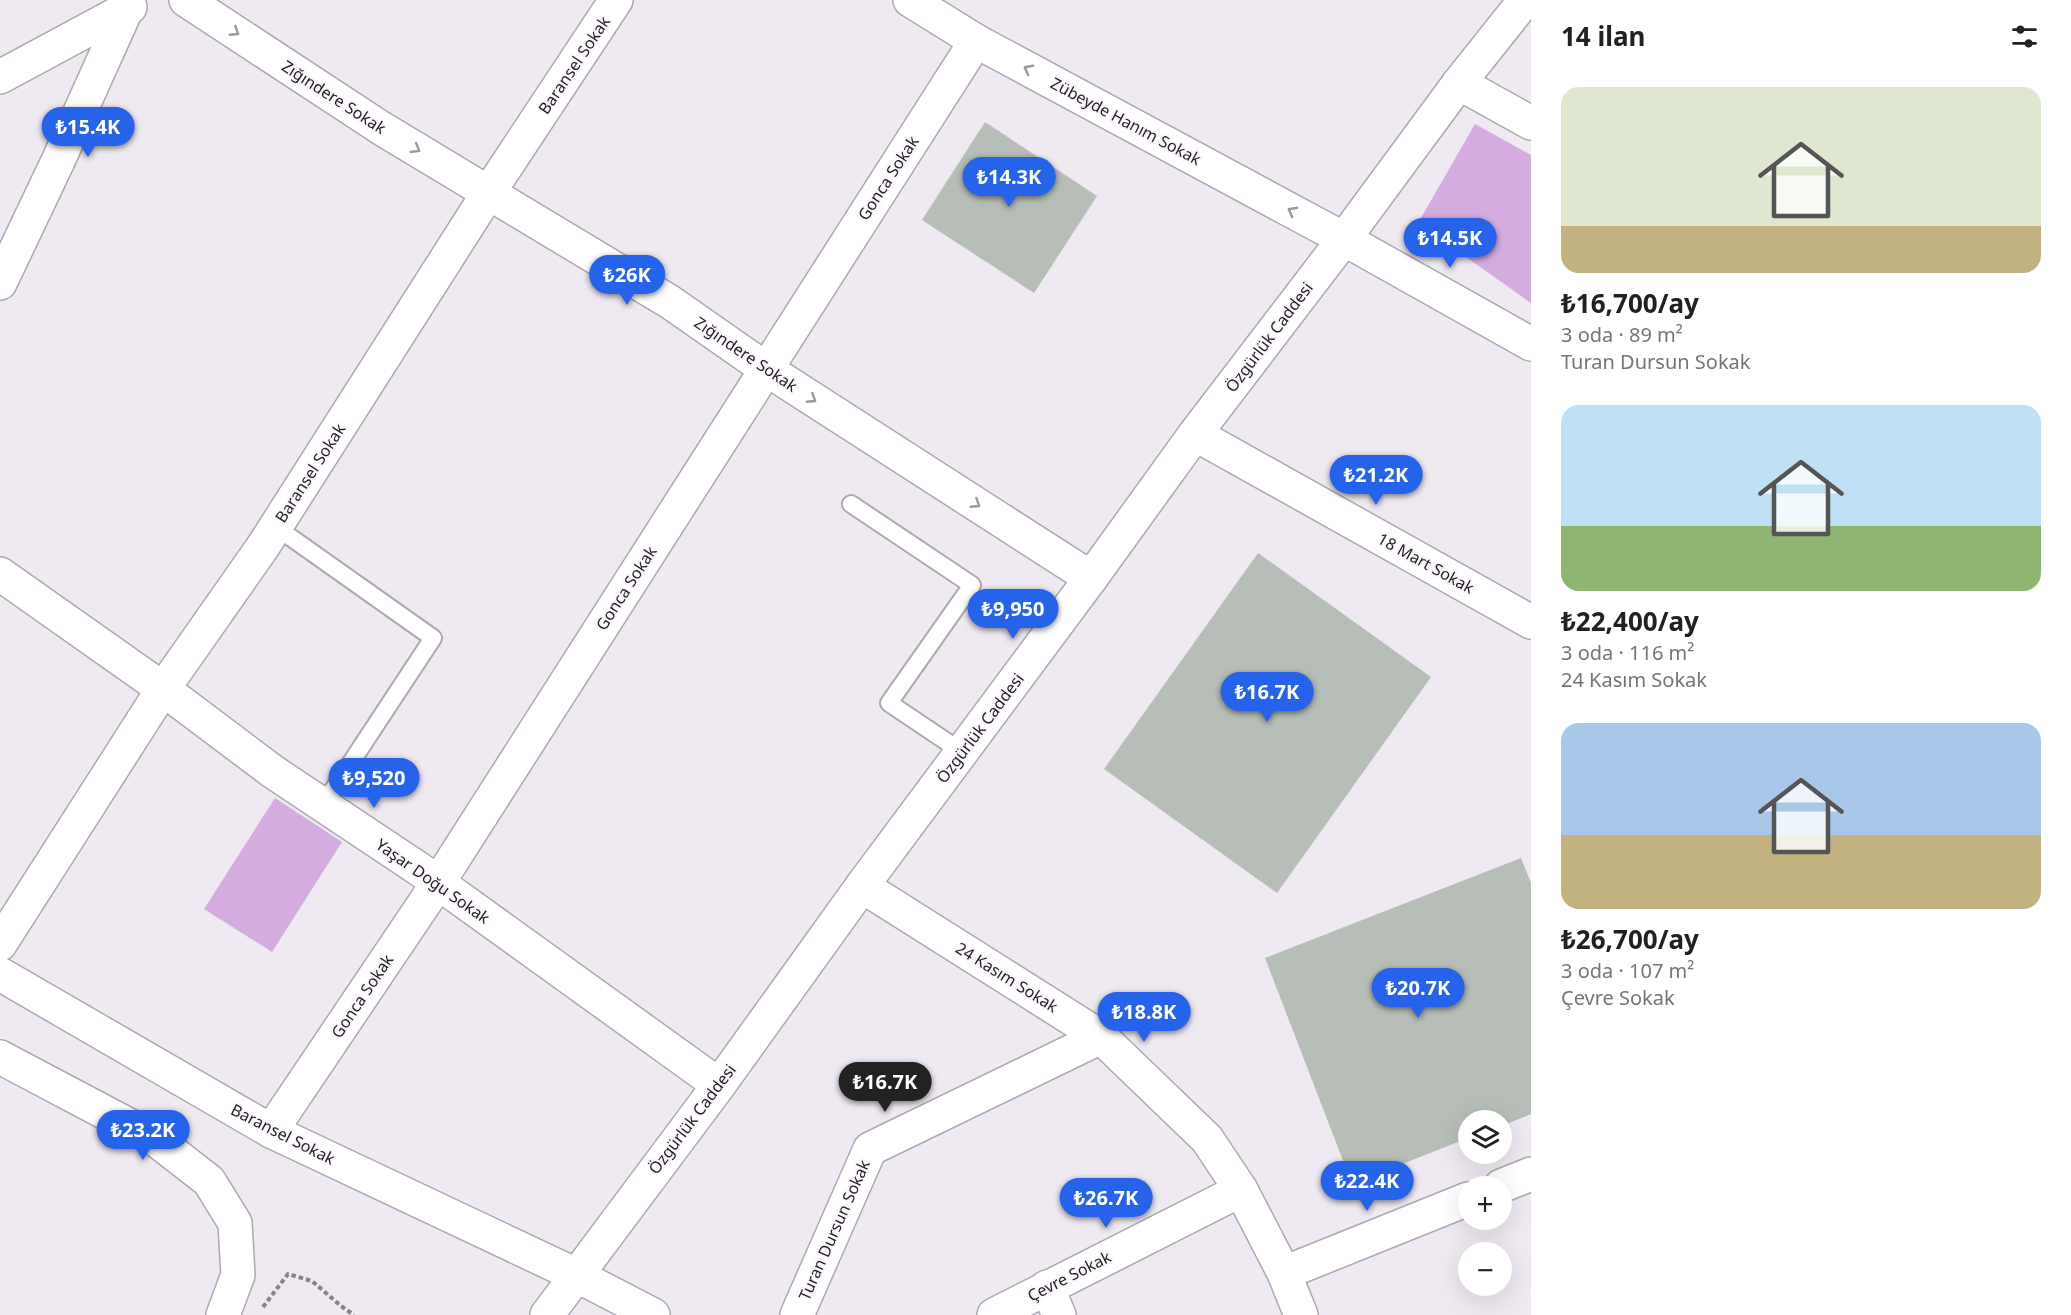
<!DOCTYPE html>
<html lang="tr">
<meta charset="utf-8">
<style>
:root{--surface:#fff;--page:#f2f2f2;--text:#202124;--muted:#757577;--accent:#2563eb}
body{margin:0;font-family:"Noto Sans",sans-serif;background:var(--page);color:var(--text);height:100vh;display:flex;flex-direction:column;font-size:22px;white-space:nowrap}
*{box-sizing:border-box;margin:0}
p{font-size:20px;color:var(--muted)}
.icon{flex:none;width:33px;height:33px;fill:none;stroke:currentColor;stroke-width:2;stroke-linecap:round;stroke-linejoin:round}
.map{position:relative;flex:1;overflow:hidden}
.sheet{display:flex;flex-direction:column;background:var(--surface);width:540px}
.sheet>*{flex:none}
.fabs{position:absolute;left:1458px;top:1110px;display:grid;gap:12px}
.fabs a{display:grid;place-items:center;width:54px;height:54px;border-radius:50%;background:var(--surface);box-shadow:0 6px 24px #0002;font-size:30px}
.price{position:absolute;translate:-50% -51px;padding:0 14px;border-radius:21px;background:var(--accent);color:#fff;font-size:20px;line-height:39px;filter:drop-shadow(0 2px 3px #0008)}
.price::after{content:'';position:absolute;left:50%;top:36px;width:18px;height:14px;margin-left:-9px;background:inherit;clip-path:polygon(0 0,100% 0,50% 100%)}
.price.on{background:#222;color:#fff}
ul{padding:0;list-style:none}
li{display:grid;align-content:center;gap:12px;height:318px;padding:0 30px}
li span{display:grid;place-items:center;height:186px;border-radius:18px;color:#555}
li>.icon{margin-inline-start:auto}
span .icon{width:108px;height:108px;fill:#fffc;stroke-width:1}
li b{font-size:26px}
h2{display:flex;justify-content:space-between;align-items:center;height:72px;padding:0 30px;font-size:26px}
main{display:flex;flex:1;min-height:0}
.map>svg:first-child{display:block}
</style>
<main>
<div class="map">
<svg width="1531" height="1315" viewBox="0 0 1531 1315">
<rect width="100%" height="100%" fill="#efe9f1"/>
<g fill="#d5ace0">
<polygon points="1475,124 1531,155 1531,303 1418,223"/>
<polygon points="275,798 342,842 272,952 204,909"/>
</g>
<g fill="#b6beb7">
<polygon points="985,122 1097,196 1034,293 922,220"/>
<polygon points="1258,553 1431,677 1277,893 1104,769"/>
<polygon points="1521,858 1531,883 1531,1114 1502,1126 1502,1120 1468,1120 1468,1138 1352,1184 1265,958"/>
</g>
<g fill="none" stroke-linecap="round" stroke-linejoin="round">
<defs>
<g id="service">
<polyline points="851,504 972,585 889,703 962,752"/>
<polyline points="276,527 433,638 323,805"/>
</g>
<g id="minor">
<polyline points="186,0 381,128 670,302 766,369 1091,578"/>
<polyline points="910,0 976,41 1344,239 1531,344"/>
<polyline points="0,77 130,7"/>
<polyline points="1459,83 1531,123"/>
<polyline points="0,283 58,161 126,10"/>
<polyline points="1195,434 1531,622"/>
<polyline points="0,574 163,689 272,771 419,869 719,1085"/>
<polyline points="862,886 1101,1037 1207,1139 1241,1190 1284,1273 1301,1315"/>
<polyline points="0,944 163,689 264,545 489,192 616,0"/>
<polyline points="0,974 271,1131 576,1275 653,1315"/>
<polyline points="0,1057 155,1139 209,1181 235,1223 238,1275 223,1315"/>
<polyline points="271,1131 438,883 976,41"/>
<polyline points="1501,1186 1531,1174"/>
<polyline points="1284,1273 1468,1199"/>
<polyline points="1047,1287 1059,1315"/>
<polyline points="547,1315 719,1085 862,886 1091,578 1195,434 1344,239 1459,83 1525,0"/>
<polyline points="797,1315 870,1149 1101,1037"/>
<polyline points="994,1315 1241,1190"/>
</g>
</defs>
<use href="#service" stroke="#aea8b0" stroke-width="20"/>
<use href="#minor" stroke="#aea8b0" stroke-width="36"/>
<polyline stroke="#888389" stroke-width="4" stroke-dasharray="4.5 3" stroke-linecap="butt" points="263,1307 288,1274 312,1281 341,1306 354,1315"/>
<use href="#service" stroke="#fff" stroke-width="16"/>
<use href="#minor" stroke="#fff" stroke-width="33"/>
</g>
<defs><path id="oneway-chevron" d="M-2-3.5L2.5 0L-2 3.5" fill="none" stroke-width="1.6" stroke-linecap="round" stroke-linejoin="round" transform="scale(1.5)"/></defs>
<g stroke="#9b9a9b">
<use href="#oneway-chevron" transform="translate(235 32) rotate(33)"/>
<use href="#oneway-chevron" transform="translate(1028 69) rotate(-152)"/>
<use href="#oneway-chevron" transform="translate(416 149) rotate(31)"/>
<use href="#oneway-chevron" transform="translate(1292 211) rotate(-152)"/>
<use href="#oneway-chevron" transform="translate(812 399) rotate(33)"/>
<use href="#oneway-chevron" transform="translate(976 504) rotate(33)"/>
</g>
<g text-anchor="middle" stroke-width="4.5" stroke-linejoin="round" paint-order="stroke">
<g font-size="16" fill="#211e21" stroke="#fcf6fe">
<text transform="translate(574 65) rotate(-56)" y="6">Baransel Sokak</text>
<text transform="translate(334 97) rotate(33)" y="6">Zığındere Sokak</text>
<text transform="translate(1126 121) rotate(28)" y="6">Zübeyde Hanım Sokak</text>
<text transform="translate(888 178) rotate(-57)" y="6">Gonca Sokak</text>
<text transform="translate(1269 337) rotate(-53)" y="6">Özgürlük Caddesi</text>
<text transform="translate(746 354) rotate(34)" y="6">Zığındere Sokak</text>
<text transform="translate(310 473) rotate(-57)" y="6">Baransel Sokak</text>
<text transform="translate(1426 563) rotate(29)" y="6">18 Mart Sokak</text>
<text transform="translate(626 588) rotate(-57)" y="6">Gonca Sokak</text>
<text transform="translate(980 728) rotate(-53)" y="6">Özgürlük Caddesi</text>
<text transform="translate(433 881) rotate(35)" y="6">Yaşar Doğu Sokak</text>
<text transform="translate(1007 977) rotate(32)" y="6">24 Kasım Sokak</text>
<text transform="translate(362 996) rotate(-56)" y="6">Gonca Sokak</text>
<text transform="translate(692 1119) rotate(-53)" y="6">Özgürlük Caddesi</text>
<text transform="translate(283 1134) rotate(27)" y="6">Baransel Sokak</text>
<text transform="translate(834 1230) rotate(-66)" y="6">Turan Dursun Sokak</text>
<text transform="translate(1069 1276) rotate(-27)" y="6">Çevre Sokak</text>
</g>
</g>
</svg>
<div class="fabs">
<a><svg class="icon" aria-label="layers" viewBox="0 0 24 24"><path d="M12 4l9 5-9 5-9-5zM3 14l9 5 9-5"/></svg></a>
<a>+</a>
<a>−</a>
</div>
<b class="price" style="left:88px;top:158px">₺15.4K</b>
<b class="price" style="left:1009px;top:208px">₺14.3K</b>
<b class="price" style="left:1450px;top:269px">₺14.5K</b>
<b class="price" style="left:627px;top:306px">₺26K</b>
<b class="price" style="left:1376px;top:506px">₺21.2K</b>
<b class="price" style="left:1013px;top:640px">₺9,950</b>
<b class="price" style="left:1267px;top:723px">₺16.7K</b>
<b class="price" style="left:374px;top:809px">₺9,520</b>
<b class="price" style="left:1418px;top:1019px">₺20.7K</b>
<b class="price" style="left:1144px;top:1043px">₺18.8K</b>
<b class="price on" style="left:885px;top:1113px">₺16.7K</b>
<b class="price" style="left:143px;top:1161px">₺23.2K</b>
<b class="price" style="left:1367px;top:1212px">₺22.4K</b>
<b class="price" style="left:1106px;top:1229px">₺26.7K</b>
</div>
<section class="sheet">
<h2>14 ilan<svg class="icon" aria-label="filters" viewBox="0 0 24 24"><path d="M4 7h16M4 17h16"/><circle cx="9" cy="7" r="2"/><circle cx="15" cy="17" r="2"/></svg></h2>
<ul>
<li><span style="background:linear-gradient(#dfe7d0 75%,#c2b280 0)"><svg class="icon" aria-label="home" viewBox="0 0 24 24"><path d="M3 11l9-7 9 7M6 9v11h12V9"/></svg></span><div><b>₺16,700/ay</b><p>3 oda · 89 m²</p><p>Turan Dursun Sokak</p></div></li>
<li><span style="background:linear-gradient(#bfe0f5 65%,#8fb573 0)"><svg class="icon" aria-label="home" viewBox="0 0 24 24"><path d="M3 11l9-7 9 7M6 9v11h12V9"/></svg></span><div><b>₺22,400/ay</b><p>3 oda · 116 m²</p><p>24 Kasım Sokak</p></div></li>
<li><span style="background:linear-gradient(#a9c7e8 60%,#c2b280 0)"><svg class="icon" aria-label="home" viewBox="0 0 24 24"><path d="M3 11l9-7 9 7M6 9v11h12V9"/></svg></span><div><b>₺26,700/ay</b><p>3 oda · 107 m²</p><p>Çevre Sokak</p></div></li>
</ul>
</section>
</main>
